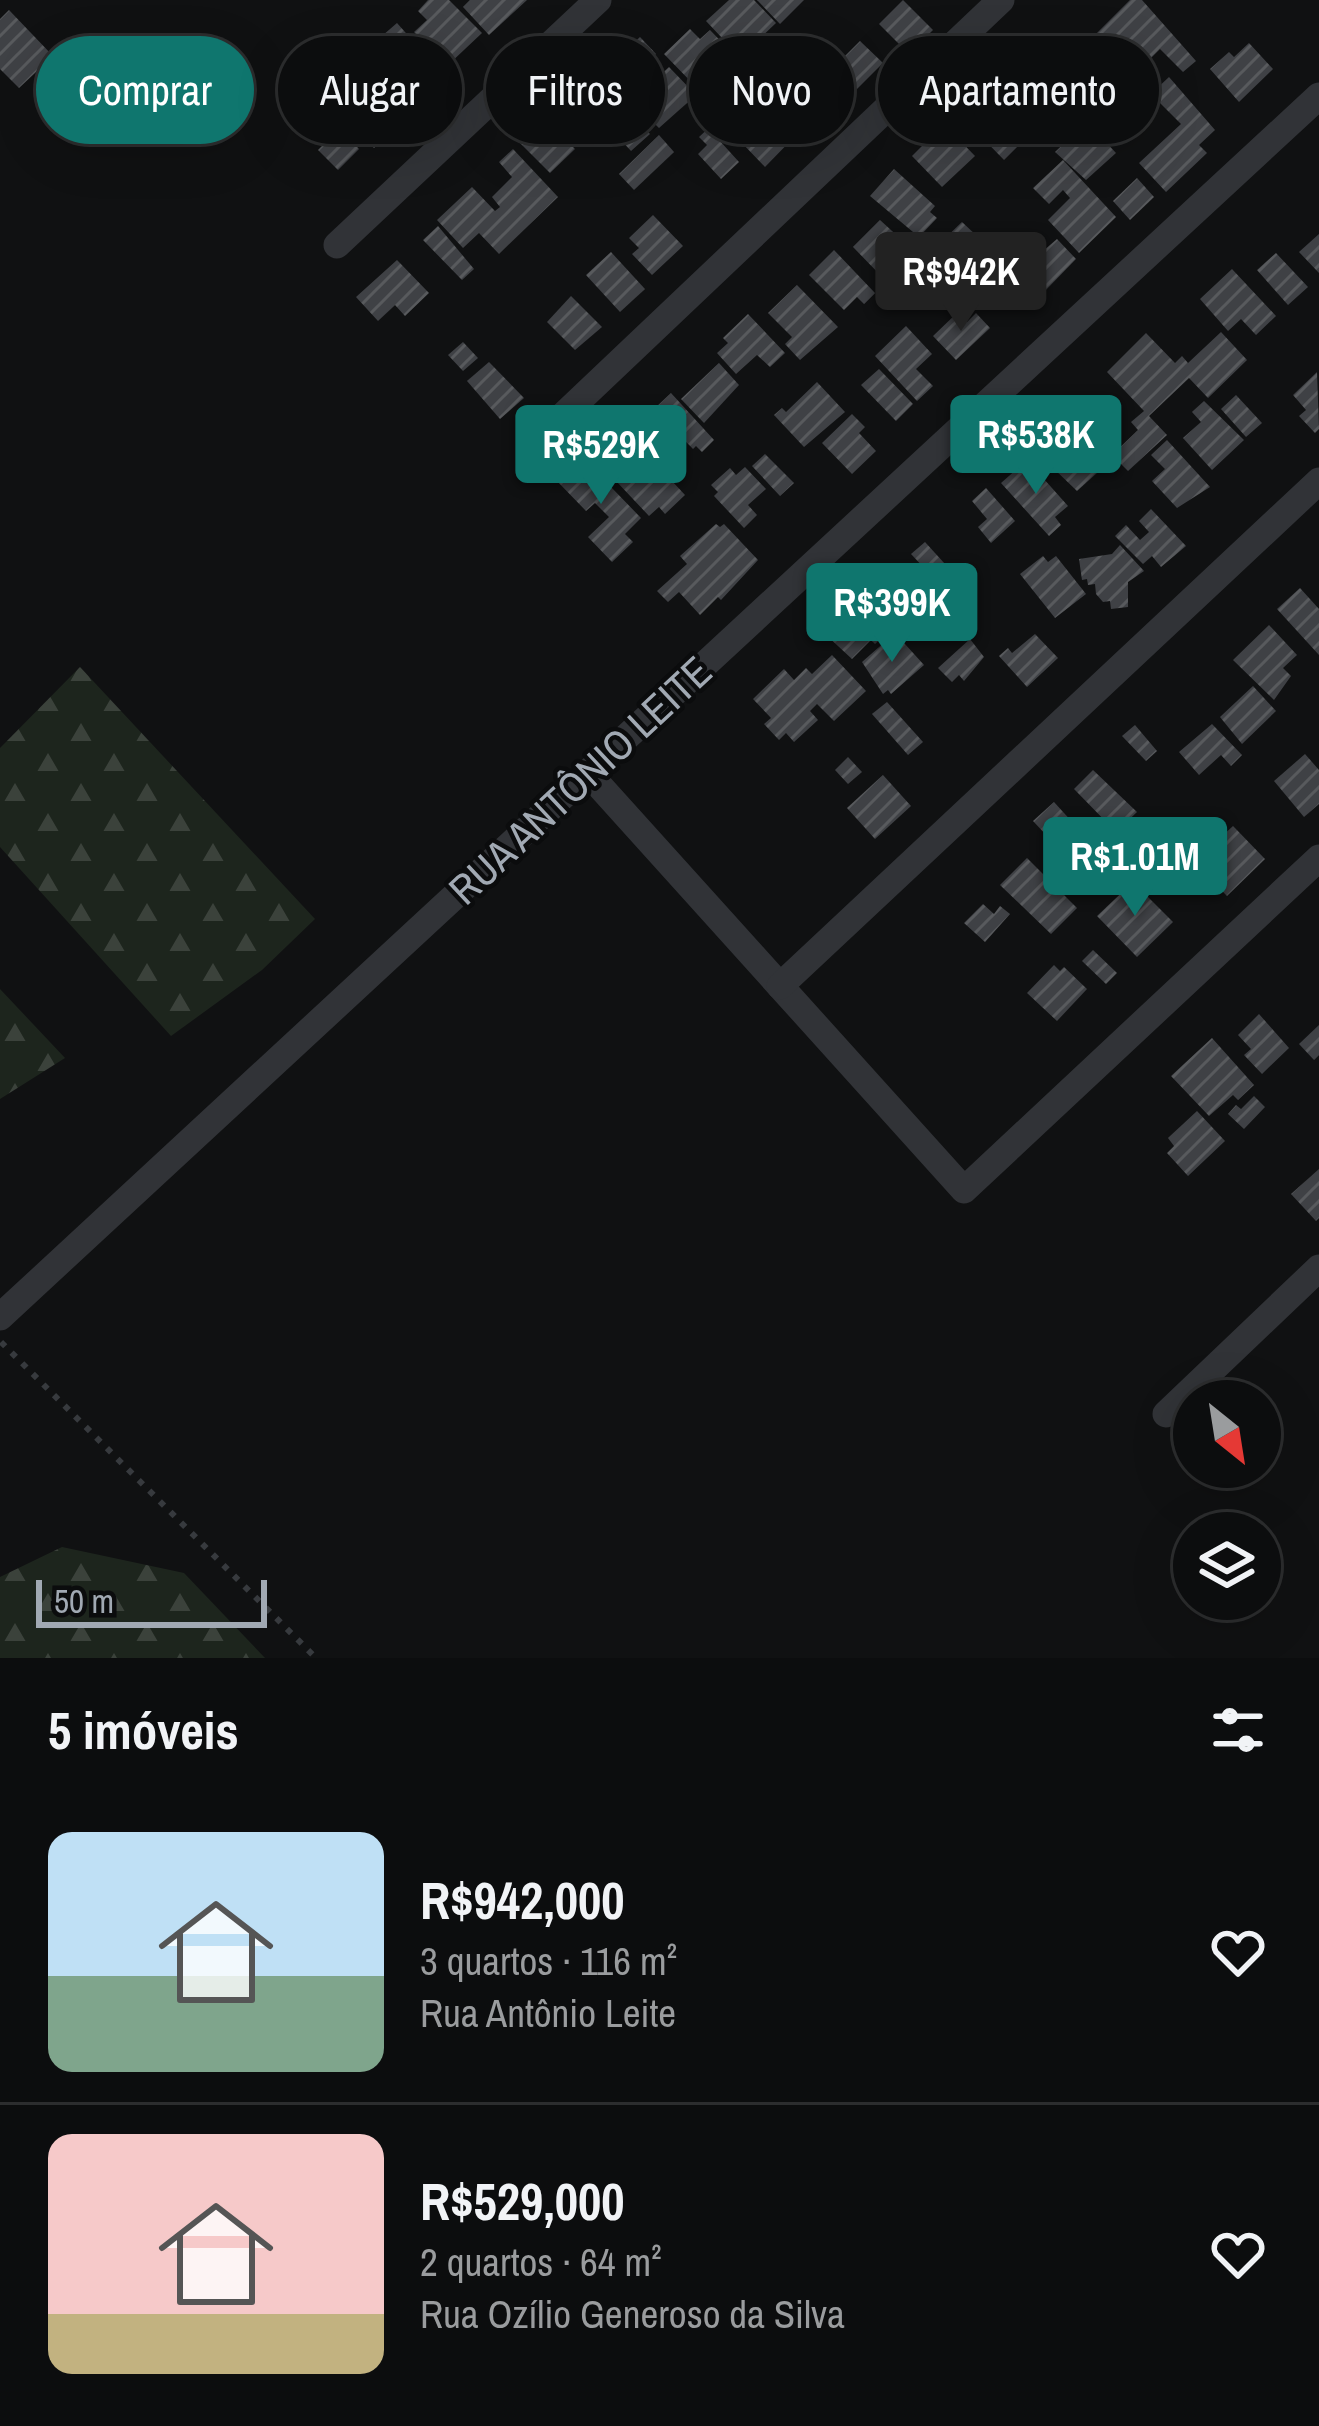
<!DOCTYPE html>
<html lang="pt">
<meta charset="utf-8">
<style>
:root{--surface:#0c0d0e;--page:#151617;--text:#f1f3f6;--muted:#9a9c9e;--line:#2c2d2e;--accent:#0f766e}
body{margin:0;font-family:"Archivo Narrow",sans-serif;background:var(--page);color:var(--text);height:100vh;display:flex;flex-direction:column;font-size:45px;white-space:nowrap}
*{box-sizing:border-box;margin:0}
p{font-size:39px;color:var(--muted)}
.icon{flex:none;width:66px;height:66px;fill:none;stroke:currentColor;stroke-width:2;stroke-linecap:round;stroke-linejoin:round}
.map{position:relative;height:1658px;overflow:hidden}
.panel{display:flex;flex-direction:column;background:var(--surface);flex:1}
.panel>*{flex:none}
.guide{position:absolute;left:36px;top:36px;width:1248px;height:108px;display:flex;gap:24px}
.needle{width:78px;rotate:150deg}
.buttons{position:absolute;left:1173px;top:1380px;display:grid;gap:24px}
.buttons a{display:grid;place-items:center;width:108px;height:108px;border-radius:50%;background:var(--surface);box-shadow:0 12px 48px #0002,0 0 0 3px var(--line);font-size:60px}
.scale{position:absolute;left:36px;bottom:30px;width:231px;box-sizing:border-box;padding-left:12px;border:6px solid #a1a9b3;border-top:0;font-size:33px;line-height:42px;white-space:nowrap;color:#a1a9b3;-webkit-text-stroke:9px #0b0c0d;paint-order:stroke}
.price{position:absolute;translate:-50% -102px;padding:0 27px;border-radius:12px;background:var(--accent);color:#fff;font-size:39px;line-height:78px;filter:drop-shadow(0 3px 6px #0008)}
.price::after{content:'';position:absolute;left:50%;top:72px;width:36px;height:27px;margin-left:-18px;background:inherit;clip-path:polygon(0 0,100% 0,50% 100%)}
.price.selected{background:#222;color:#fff}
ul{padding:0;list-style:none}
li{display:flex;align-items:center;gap:36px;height:300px;padding:0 48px}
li+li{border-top:3px solid var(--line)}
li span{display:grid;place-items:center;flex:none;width:336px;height:240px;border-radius:24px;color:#555}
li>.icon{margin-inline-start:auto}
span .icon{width:144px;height:144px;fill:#fffc;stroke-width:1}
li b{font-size:51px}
h2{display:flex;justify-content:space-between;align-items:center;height:144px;padding:0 48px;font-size:51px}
.tag{padding:0 42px;border-radius:54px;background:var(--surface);box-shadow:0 12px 48px #0002,0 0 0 3px var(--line);font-size:42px;line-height:108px}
.tag.selected{background:var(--accent);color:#fff}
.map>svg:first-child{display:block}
</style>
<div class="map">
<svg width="1319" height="1658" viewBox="0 0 1319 1658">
<defs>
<pattern id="forest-firs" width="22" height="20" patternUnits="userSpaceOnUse" patternTransform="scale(3)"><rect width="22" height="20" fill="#1d251d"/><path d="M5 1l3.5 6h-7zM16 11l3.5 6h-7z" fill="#3b423b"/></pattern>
<pattern id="building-hatch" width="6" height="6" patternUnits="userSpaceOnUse" patternTransform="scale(3)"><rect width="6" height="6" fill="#3f4145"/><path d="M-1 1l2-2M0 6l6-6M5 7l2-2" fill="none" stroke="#585a5d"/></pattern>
</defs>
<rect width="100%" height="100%" fill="#101112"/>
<g fill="url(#forest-firs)">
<polygon points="80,667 315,919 262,970 171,1036 0,847 0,748"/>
<polygon points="0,989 65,1058 0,1099"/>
<polygon points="62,1547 184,1573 265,1658 0,1658 0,1577"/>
</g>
<g fill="url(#building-hatch)">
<polygon points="428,0 449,0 482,33 447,66 414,32 427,20 418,11"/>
<polygon points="470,0 527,0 489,35 463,7"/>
<polygon points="729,0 754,0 776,23 740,57 706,21"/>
<polygon points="757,0 804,0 780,24"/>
<polygon points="903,0 933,30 909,54 879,24"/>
<polygon points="1130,0 1142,0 1196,61 1183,72 1160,49 1136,73 1097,33"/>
<polygon points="9,10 53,56 19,88 0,69 0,19"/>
<polygon points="397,23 429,59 392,91 356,50 371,37 375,42"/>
<polygon points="690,29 700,39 710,30 738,59 713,82 710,79 699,90 664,54"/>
<polygon points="640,37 656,54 628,80 612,63"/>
<polygon points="860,41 883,63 851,95 829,72"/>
<polygon points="1249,43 1273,69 1239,102 1210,69 1229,52 1234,57"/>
<polygon points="1087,49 1116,79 1092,103 1062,72"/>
<polygon points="800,62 842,102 821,123 779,83"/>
<polygon points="669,67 696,95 659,128 645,114 638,121 650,134 631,151 608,126 635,104 632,101"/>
<polygon points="740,69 800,131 765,167 719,119 726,112 717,104 728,94 721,87"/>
<polygon points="1169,77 1215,130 1199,145 1207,153 1166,192 1139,163 1181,124 1151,94"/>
<polygon points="377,81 409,115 374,148 343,116"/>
<polygon points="994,95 1013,113 1000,126 1019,145 1004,160 967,122"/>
<polygon points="325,113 359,149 338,170 318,150 326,142 311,126"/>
<polygon points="563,117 581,135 571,145 575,149 550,173 519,142 532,129 541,139"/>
<polygon points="1087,122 1116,153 1086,180 1055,152"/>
<polygon points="713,124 723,136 719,140 739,162 721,179 698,154 707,145 699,137"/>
<polygon points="944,124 975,156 942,187 912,156"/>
<polygon points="659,135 674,152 634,190 619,174"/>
<polygon points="513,149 558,197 499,254 479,233 463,248 437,220 472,187 495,211 500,207 492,197 512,177 499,162"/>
<polygon points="1063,160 1116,217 1079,253 1048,220 1070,198 1063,190 1049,204 1033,188"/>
<polygon points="894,169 935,206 930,212 937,218 919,237 870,196"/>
<polygon points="1137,178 1154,197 1130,220 1113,201"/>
<polygon points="653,215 683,246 652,275 632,254 639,248 629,238"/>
<polygon points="880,220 915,252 886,281 853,247"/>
<polygon points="962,222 979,238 954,264 936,247"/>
<polygon points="438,226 474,269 462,280 423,240"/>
<polygon points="1319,234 1319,273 1299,252"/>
<polygon points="1057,239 1076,259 1041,295 1019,272"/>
<polygon points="834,250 875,293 864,304 857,297 844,310 809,275"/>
<polygon points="611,252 645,289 620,312 586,275"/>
<polygon points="1276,253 1308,287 1288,305 1257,270"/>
<polygon points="397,260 429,293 405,316 395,305 378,321 356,297"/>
<polygon points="1232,269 1276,316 1256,335 1241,319 1228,331 1200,299"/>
<polygon points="797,285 838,327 800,360 785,344 792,337 768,313"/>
<polygon points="571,296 602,327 575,350 547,322"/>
<polygon points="958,312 967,322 976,313 990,328 956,360 933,336"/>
<polygon points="748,314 785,353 770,367 757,355 736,374 717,353 728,343 723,338"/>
<polygon points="906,326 932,354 916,369 933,386 917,401 875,356"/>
<polygon points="1221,332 1247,360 1208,398 1189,378 1149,416 1167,435 1128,471 1112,455 1138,430 1131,422 1144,411 1107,372 1146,333 1175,363 1182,356 1188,363"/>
<polygon points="463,342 478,358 463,371 448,355"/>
<polygon points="489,362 524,398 500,419 467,381"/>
<polygon points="719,363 739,385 704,423 681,399"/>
<polygon points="879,369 913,404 896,421 861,385"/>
<polygon points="1317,372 1319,429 1315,433 1299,416 1306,410 1293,395"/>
<polygon points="817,382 845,412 804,447 774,415 782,408 786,412"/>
<polygon points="671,393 714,440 702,452 696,446 693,449 654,409"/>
<polygon points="1236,395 1262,423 1246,437 1221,409"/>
<polygon points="1204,401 1244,440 1212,470 1183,438 1201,422 1192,412"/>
<polygon points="1056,408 1108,463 1077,491 1023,439"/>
<polygon points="852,414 865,427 859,433 876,451 852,474 822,443"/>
<polygon points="1167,440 1210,487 1177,508 1152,481 1165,469 1151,455"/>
<polygon points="644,451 685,495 665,514 659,507 649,516 600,464 615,452 629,466"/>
<polygon points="765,454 794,483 780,496 752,466"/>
<polygon points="581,456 641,518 625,534 633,542 612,562 588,537 609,517 595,503 586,511 556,480"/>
<polygon points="1027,460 1068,506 1055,517 1061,525 1049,536 1001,483"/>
<polygon points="745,467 766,489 748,505 757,515 744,528 714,496 718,492 711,485 730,468 736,475"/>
<polygon points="986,488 1015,521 991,543 978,527 987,519 972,501"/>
<polygon points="1151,509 1186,546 1161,567 1152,556 1143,564 1115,536 1126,525 1140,540 1149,532 1139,521"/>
<polygon points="716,524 720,527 724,524 758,560 721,600 718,597 700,615 679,592 668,602 657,591 687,564 680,556"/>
<polygon points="925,542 955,575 942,587 911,554"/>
<polygon points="1120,545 1144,571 1128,582 1128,607 1111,609 1110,601 1103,602 1096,594 1095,584 1088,585 1087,579 1082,580 1079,559 1112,554"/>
<polygon points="1043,556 1048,562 1056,556 1086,594 1055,618 1020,574"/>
<polygon points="1300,588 1319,609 1319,655 1277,609"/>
<polygon points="863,600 891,629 875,644 871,640 852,659 825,634"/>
<polygon points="1269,625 1297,655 1283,668 1291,676 1274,700 1233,660"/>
<polygon points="895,633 924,665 891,694 888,690 883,694 862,662"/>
<polygon points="1035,634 1058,658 1027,687 999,656 1008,648 1012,653"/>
<polygon points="970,639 984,657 964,681 959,675 952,682 938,668"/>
<polygon points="832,655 866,691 834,721 817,704 810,711 818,720 794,742 786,733 779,740 764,724 771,718 753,699 784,669 794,680 806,668 812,674"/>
<polygon points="1253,686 1276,711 1242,744 1220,717"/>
<polygon points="887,702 923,742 908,755 872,714"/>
<polygon points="1212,724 1242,755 1231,766 1221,755 1199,775 1179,752"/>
<polygon points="1135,725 1157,751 1146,761 1122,736"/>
<polygon points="1305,754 1319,770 1319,804 1304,817 1274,781"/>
<polygon points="848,757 862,772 848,784 835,770"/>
<polygon points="1093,770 1137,812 1116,832 1074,789"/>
<polygon points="883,775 911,806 875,839 847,808"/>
<polygon points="1054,802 1084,835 1064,854 1033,821"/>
<polygon points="1233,826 1265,859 1227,896 1194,862"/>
<polygon points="1176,845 1188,858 1163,882 1150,869"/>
<polygon points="1027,858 1077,908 1051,934 1000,885"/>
<polygon points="1133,882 1173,922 1137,957 1097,916"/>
<polygon points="983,904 994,914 1000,906 1010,914 985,942 964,923"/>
<polygon points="1093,950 1117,973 1106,984 1082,961"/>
<polygon points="1054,965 1060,971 1064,967 1087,989 1057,1021 1027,993"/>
<polygon points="1259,1014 1289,1048 1262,1074 1244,1055 1251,1049 1238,1035"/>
<polygon points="1319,1025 1319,1055 1314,1060 1299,1044"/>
<polygon points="1212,1038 1254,1085 1238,1100 1233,1095 1209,1116 1171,1076"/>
<polygon points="1254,1096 1265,1107 1244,1129 1228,1114 1236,1105 1241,1109"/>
<polygon points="1197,1111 1225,1141 1188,1176 1167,1153 1174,1146 1168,1138"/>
<polygon points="1319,1169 1319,1218 1316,1221 1291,1194"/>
</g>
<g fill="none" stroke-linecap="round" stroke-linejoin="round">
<polyline stroke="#373a3e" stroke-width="6" stroke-dasharray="6 9" stroke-linecap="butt" points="1,1342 316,1658"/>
<g stroke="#313337" stroke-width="27">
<polyline points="337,245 598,0"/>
<polyline points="533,444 1001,0"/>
<polyline points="588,773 964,1190 1319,858"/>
<polyline points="780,986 1319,481"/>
<polyline points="0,1317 1319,96"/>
<polyline points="1166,1414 1319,1268"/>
</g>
</g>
<g text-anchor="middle" stroke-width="9" stroke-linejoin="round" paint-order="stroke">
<g font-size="42" fill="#a1a9b3" stroke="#0b0c0d">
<text transform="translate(580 780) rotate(-43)" y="15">RUA ANTÔNIO LEITE</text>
</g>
</g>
</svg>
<div class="buttons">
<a><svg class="needle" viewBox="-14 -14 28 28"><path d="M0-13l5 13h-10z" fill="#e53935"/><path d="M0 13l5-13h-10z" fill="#9a9c9e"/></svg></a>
<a><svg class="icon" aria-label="layers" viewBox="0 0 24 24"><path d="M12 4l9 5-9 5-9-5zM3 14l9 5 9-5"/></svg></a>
</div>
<div class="scale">50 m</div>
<b class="price selected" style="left:961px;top:334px">R$942K</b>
<b class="price" style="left:1036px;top:497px">R$538K</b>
<b class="price" style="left:601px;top:507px">R$529K</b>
<b class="price" style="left:892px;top:665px">R$399K</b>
<b class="price" style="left:1135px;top:919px">R$1.01M</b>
<div class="guide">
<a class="tag selected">Comprar</a>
<a class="tag">Alugar</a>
<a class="tag">Filtros</a>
<a class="tag">Novo</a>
<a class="tag">Apartamento</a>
</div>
</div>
<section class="panel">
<h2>5 imóveis<svg class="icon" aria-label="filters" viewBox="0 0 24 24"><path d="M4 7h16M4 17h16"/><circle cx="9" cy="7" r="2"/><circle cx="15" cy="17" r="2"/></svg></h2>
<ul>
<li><span style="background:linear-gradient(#bfe0f5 60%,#7fa58c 0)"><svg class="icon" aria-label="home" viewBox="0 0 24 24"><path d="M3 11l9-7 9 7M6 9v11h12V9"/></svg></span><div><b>R$942,000</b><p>3 quartos · 116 m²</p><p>Rua Antônio Leite</p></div><svg class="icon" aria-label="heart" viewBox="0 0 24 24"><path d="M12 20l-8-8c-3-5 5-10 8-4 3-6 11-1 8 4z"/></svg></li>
<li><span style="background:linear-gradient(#f6c9c9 75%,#c2b280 0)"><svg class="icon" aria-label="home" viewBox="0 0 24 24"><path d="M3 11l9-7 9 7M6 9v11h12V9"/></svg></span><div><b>R$529,000</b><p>2 quartos · 64 m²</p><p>Rua Ozílio Generoso da Silva</p></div><svg class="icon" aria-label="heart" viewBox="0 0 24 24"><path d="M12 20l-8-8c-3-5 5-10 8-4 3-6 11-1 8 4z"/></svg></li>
</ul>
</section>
